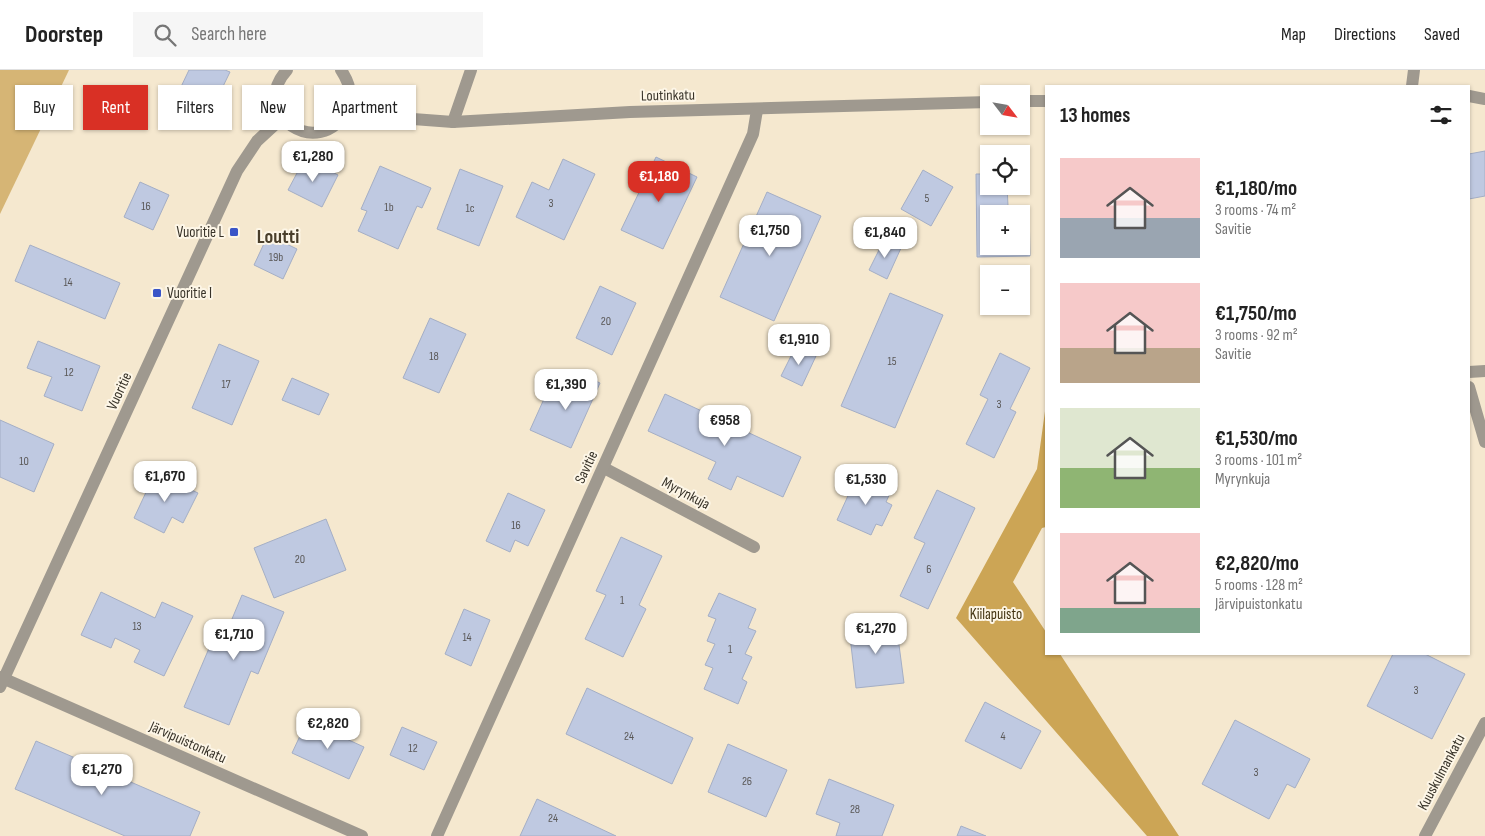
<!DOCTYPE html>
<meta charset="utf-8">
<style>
:root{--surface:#fff;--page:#f6f6f6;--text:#222;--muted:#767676;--line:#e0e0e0;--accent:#d93025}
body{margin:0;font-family:"Sofia Sans Condensed",sans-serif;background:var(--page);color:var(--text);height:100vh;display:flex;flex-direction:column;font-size:19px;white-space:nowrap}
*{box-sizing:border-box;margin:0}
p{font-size:16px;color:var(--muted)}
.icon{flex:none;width:28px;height:28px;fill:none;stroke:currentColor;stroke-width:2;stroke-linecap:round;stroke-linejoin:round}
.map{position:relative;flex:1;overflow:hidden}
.drawer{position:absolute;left:1045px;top:15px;width:425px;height:570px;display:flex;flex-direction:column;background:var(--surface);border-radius:0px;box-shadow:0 1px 4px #0004}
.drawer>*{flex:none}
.top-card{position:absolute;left:15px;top:15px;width:475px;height:45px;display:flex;gap:10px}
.needle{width:32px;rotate:121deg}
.buttons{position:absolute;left:980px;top:15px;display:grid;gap:10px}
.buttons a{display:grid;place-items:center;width:50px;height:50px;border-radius:0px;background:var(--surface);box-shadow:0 1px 4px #0004;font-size:25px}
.price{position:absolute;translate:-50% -42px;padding:0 11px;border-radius:10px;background:#fff;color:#222;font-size:16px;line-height:32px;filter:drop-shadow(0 1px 2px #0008)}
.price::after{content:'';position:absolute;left:50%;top:30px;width:15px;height:11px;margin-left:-8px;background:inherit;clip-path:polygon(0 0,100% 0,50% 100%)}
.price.active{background:var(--accent);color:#fff}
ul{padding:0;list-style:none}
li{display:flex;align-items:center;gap:15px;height:125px;padding:0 15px}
li span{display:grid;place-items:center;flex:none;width:140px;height:100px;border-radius:0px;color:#555}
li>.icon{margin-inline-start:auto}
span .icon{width:60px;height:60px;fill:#fffc;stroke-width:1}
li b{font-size:21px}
h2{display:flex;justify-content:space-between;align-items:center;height:60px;padding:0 15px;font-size:21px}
.chip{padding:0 18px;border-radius:0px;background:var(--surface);box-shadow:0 1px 4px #0004;font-size:18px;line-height:45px}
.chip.active{background:var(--accent);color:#fff}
header{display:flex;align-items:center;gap:30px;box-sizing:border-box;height:70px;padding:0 25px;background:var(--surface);border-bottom:1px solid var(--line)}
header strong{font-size:24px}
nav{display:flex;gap:28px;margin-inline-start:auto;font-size:18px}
.search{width:350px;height:45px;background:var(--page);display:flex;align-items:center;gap:12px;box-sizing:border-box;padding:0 18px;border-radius:0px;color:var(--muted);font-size:19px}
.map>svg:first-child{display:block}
</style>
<header>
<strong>Doorstep</strong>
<div class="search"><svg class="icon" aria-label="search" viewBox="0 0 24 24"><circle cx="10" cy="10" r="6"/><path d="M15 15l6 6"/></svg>Search here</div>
<nav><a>Map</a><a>Directions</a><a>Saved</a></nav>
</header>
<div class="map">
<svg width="1485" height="766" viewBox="0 0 1485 766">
<rect width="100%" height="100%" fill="#f5e8cf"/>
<polygon fill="#d6b575" points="0,0 69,0 0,144"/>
<polygon fill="#cca555" points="1046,334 1046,457 1042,458 1013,512 1046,562 1046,584 1060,584 1179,766 1147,766 956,548 1037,399"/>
<g fill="#bfc9e1" stroke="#a4aec5" fill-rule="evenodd">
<polygon points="189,0 225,0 230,2 213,37 179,21"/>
<polygon points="1485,81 1485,126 1469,129 1469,84"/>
<polygon points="656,87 697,107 663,179 621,160"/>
<polygon points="305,88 338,105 322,137 288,120"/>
<polygon points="563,89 595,104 564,170 516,147 532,112 549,120"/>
<polygon points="380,96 431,118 422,138 417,136 398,179 358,161 367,141 361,139"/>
<polygon points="460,99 503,116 479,176 437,159"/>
<polygon points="923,100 953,117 931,156 901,139"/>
<path d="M976 104H989V116H1007L1008 136H1029L1030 186 977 187ZM989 144H1021V176H989Z"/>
<polygon points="140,112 169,125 153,160 124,147"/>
<polygon points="767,122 821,146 774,251 720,227"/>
<polygon points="268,165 297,179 283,209 254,195"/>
<polygon points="884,170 901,178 887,209 869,200"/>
<polygon points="30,175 120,213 105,249 15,211"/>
<polygon points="600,216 636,233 612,285 576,268"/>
<polygon points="890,223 943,245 895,358 841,336"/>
<polygon points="430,248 466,264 439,323 403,308"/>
<polygon points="38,271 100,296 82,341 44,326 52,307 27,298"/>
<polygon points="219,274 259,291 232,355 192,338"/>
<polygon points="796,276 816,286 802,316 781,306"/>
<polygon points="1000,283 1030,298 1010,339 1016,342 994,388 966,374 988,329 980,325"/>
<polygon points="574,301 600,313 571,378 530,360 548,320 562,327"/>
<polygon points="292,308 329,324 319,345 282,330"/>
<polygon points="665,324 801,387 783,427 737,406 731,420 708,409 716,392 648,361"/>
<polygon points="0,350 54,374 34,422 0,407"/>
<polygon points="155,403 198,423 183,453 172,447 164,463 134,448"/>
<polygon points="857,406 891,421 886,432 892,435 882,456 876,454 871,465 837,450"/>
<polygon points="937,420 975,438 928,539 900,526 925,473 914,468"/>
<polygon points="508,423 545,440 528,476 515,470 510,482 486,471"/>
<polygon points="326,449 346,500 274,528 254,478"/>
<polygon points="621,467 662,486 639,535 646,539 623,587 585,569 606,525 596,521"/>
<polygon points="101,522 155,548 162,532 193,546 164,606 134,592 140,580 115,568 111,578 81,565"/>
<polygon points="719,523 756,539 748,558 756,561 745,584 752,587 742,609 747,612 738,634 704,619 713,598 705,595 715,574 707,571 716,549 708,546"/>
<polygon points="242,525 284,542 258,604 251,601 229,655 184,637 210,576 219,580"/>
<polygon points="464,539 490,550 471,596 445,584"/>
<polygon points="896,552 904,613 856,618 849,558"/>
<polygon points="1393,584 1425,584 1465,604 1432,669 1367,636"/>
<polygon points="587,618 693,668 672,714 566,664"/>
<polygon points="985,632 1041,661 1021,699 965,671"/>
<polygon points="1235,650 1310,689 1295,718 1287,714 1269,749 1202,714"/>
<polygon points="307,651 364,677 349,709 292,683"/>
<polygon points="402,657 437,672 424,700 390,685"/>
<polygon points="36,671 200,742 190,766 125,766 15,719"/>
<polygon points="728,674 787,700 766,747 708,722"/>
<polygon points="829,709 894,735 882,766 836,766 840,753 816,744"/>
<polygon points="537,729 616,766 520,766"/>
<polygon points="961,756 986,766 957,766"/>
</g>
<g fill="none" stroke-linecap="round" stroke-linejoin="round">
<g stroke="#9f998f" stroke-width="12">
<path d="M287 0C247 44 320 92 347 40 354 26 349 12 341 0"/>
<polyline points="1412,16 1414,0"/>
<polyline points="1469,26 1485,29"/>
<polyline points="1021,31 1046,31"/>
<polyline points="349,35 413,49 453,52 630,42 989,32"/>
<polyline points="453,52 471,0"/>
<polyline points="1469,302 1485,301"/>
<polyline points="1469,317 1485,372"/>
<polyline points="604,398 754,477"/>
<polyline points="0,607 362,766"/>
<polyline points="0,617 237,101 257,71 282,48"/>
<polyline points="437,766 753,64 757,40"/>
<polyline points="1425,766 1485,653"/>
</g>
</g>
<g fill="#3a55c7" stroke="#fdf6e7" stroke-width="2">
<rect x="229" y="157" width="10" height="10" rx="2.5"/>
<rect x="152" y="218" width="10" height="10" rx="2.5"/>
</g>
<g text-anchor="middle" stroke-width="4" stroke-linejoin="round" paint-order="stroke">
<g font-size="12" fill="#5a5857">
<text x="927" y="132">5</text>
<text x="551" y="137">3</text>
<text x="146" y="140">16</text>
<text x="389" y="141">1b</text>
<text x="470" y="142">1c</text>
<text x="276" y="191">19b</text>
<text x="68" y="216">14</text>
<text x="606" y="255">20</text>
<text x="434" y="290">18</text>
<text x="892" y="295">15</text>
<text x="69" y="306">12</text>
<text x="226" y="318">17</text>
<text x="999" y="338">3</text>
<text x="24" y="395">10</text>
<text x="516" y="459">16</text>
<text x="300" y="493">20</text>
<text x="929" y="503">6</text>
<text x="622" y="534">1</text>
<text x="137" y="560">13</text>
<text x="467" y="571">14</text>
<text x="730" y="583">1</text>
<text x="1416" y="624">3</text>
<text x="629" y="670">24</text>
<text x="1003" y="670">4</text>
<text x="413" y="682">12</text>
<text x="1256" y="706">3</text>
<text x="747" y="715">26</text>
<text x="855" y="743">28</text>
<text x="553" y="752">24</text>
</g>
<g font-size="15" fill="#383329" stroke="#fdf6e7">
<text transform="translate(668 25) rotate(-1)" y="5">Loutinkatu</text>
<text transform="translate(119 321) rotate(-65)" y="5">Vuoritie</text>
<text transform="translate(586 397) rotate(-65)" y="5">Savitie</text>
<text transform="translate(686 423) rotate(28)" y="5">Myrynkuja</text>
<text transform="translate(188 672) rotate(24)" y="5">Järvipuistonkatu</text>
<text transform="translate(1441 702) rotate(-62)" y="5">Kuuskulmankatu</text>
</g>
<g font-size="15" fill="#383329" stroke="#fdf6e7" text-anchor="end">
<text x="224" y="167">Vuoritie L</text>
<text x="167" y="228" text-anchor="start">Vuoritie I</text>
</g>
<g font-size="15" fill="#433310" stroke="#fdf6e7">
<text x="996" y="549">Kiilapuisto</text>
</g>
<g font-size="20" font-weight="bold" fill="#493e2a" stroke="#fdf6e7">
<text x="278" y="173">Loutti</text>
</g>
</g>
</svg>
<div class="buttons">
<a><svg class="needle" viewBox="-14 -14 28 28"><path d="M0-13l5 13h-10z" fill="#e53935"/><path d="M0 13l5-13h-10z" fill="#767676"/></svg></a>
<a><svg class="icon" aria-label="locate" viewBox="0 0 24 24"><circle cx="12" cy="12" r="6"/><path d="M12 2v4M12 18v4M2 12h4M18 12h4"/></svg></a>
<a>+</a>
<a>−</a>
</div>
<b class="price" style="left:313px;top:113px">€1,280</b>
<b class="price active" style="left:659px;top:133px">€1,180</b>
<b class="price" style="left:770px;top:187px">€1,750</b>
<b class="price" style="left:885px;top:189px">€1,840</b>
<b class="price" style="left:799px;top:296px">€1,910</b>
<b class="price" style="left:566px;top:341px">€1,390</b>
<b class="price" style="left:725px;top:377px">€958</b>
<b class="price" style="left:165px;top:433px">€1,670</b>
<b class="price" style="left:866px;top:436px">€1,530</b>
<b class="price" style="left:876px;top:585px">€1,270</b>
<b class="price" style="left:234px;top:591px">€1,710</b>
<b class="price" style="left:328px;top:680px">€2,820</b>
<b class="price" style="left:102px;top:726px">€1,270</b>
<div class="top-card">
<a class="chip">Buy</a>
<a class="chip active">Rent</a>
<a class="chip">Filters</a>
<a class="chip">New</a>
<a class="chip">Apartment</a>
</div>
<section class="drawer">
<h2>13 homes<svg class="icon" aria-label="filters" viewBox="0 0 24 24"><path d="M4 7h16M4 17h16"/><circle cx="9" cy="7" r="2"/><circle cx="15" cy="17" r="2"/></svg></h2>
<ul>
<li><span style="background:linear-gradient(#f6c9c9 60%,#9aa5b1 0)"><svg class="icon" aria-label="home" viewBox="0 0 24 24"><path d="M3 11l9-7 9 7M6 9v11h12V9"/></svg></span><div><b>€1,180/mo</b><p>3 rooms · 74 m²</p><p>Savitie</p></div></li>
<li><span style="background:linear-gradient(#f6c9c9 65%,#b9a48a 0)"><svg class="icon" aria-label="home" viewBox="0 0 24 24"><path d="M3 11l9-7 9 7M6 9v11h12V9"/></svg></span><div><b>€1,750/mo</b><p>3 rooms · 92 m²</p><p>Savitie</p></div></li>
<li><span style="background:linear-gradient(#dfe7d0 60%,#8fb573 0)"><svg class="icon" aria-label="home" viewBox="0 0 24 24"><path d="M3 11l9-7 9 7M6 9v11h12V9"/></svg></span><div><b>€1,530/mo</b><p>3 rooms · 101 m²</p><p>Myrynkuja</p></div></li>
<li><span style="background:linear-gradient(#f6c9c9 75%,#7fa58c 0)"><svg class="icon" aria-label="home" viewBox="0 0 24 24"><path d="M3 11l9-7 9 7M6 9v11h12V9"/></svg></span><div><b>€2,820/mo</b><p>5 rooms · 128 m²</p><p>Järvipuistonkatu</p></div></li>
</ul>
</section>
</div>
